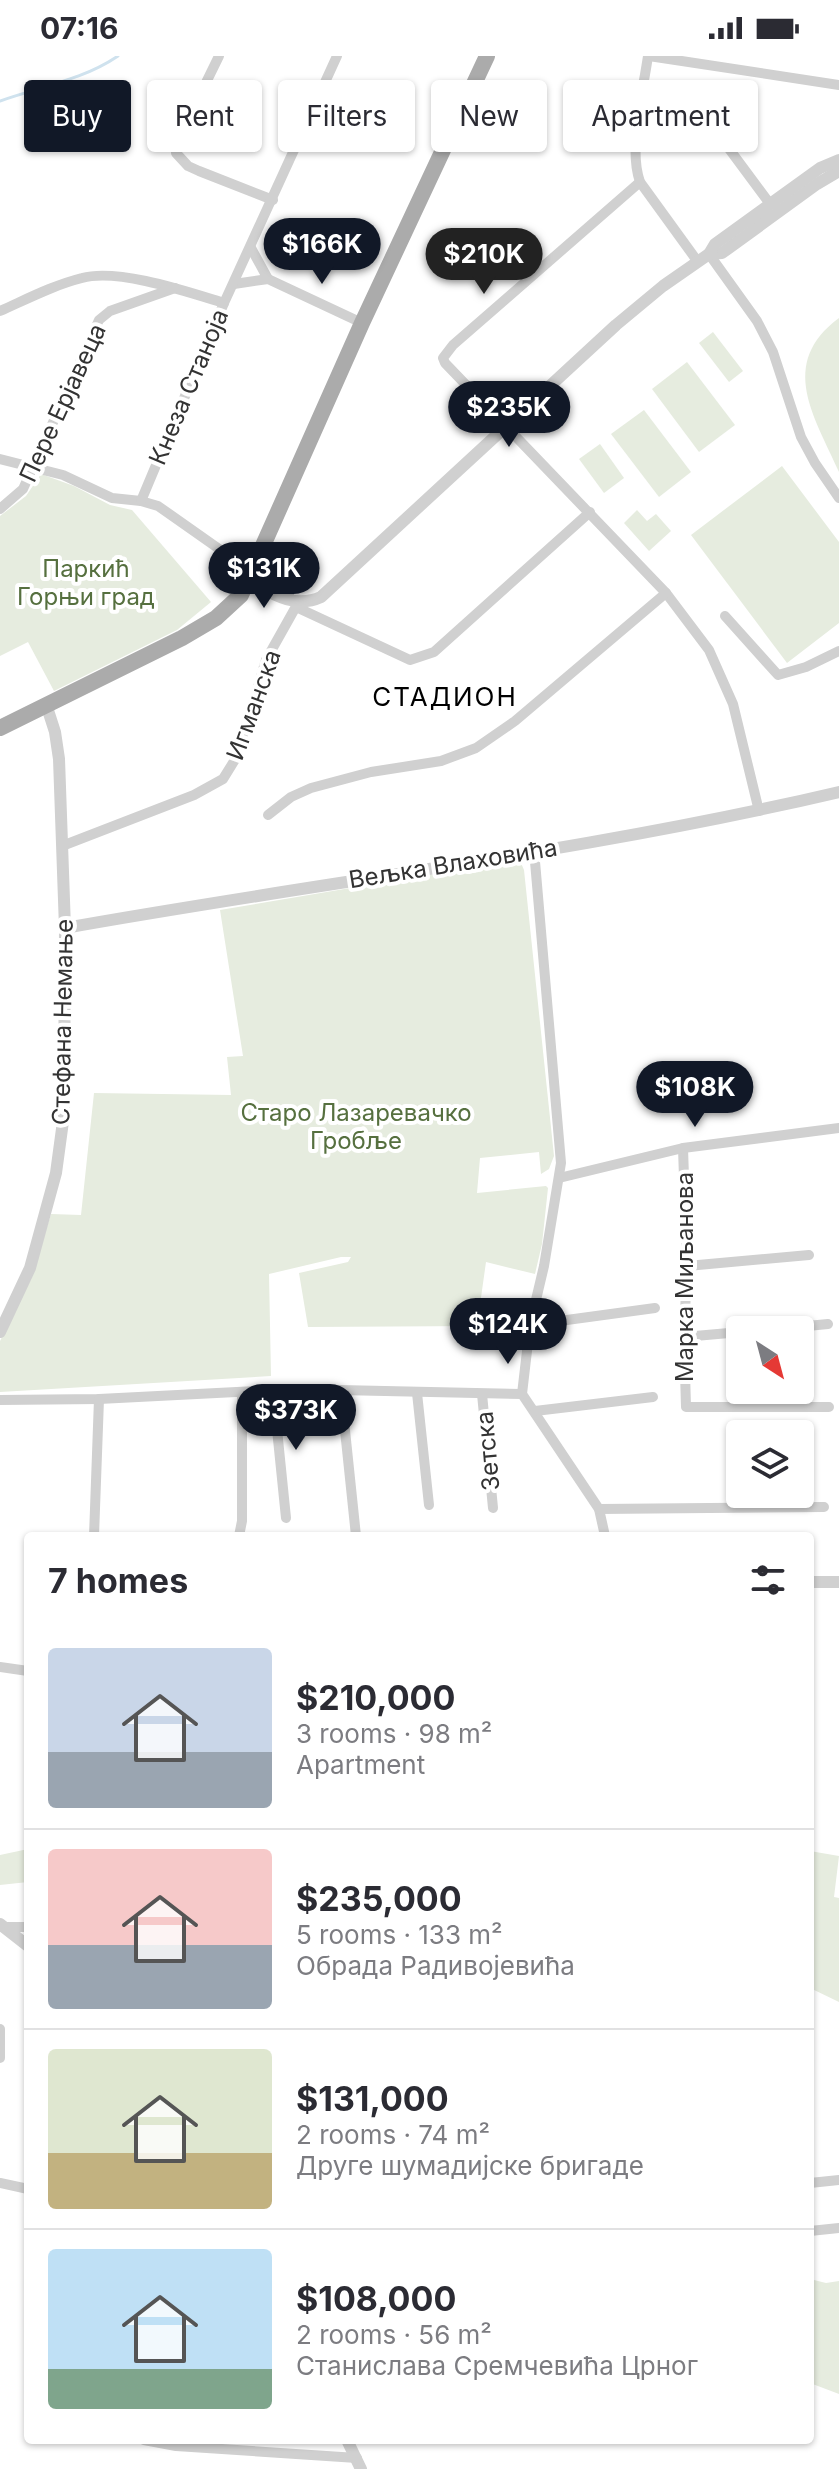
<!DOCTYPE html>
<meta charset="utf-8">
<style>
:root{--surface:#fff;--page:#f2f2f3;--text:#2b2b33;--muted:#7c7c81;--line:#e1e1e2;--accent:#111827}
body{margin:0;font-family:Inter,sans-serif;background:var(--page);color:var(--text);height:100vh;display:flex;flex-direction:column;font-size:30px;white-space:nowrap}
*{box-sizing:border-box;margin:0}
p{font-size:26px;color:var(--muted)}
.icon{flex:none;width:44px;height:44px;fill:none;stroke:currentColor;stroke-width:2;stroke-linecap:round;stroke-linejoin:round}
.map{position:relative;flex:1;overflow:hidden}
.side{position:absolute;left:24px;top:1476px;width:790px;height:912px;display:flex;flex-direction:column;background:var(--surface);border-radius:8px;box-shadow:0 2px 6px #0004}
.side>*{flex:none}
.top-card{position:absolute;left:24px;top:24px;width:792px;height:72px;display:flex;gap:16px}
.needle{width:52px;rotate:144deg}
.controls{position:absolute;left:726px;top:1260px;display:grid;gap:16px}
.controls a{display:grid;place-items:center;width:88px;height:88px;border-radius:8px;background:var(--surface);box-shadow:0 2px 6px #0004;font-size:40px}
.price{position:absolute;translate:-50% -68px;padding:0 18px;border-radius:28px;background:var(--accent);color:#fff;font-size:26px;line-height:52px;filter:drop-shadow(0 2px 4px #0008)}
.price::after{content:'';position:absolute;left:50%;top:48px;width:24px;height:18px;margin-left:-12px;background:inherit;clip-path:polygon(0 0,100% 0,50% 100%)}
.price.on{background:#222;color:#fff}
ul{padding:0;list-style:none}
li{display:flex;align-items:center;gap:24px;height:200px;padding:0 24px}
li+li{border-top:2px solid var(--line)}
li span{display:grid;place-items:center;flex:none;width:224px;height:160px;border-radius:8px;color:#555}
li>.icon{margin-inline-start:auto}
span .icon{width:96px;height:96px;fill:#fffc;stroke-width:1}
li b{font-size:34px}
h2{display:flex;justify-content:space-between;align-items:center;height:96px;padding:0 24px;font-size:34px}
.chip{padding:0 28px;border-radius:8px;background:var(--surface);box-shadow:0 2px 6px #0004;font-size:28px;line-height:72px}
.chip.on{background:var(--accent);color:#fff}
.status{display:flex;justify-content:space-between;align-items:center;height:56px;padding:0 40px;background:var(--surface);direction:ltr}
.status svg{height:22px;fill:currentColor}
.map>svg:first-child{display:block}
</style>
<div class="status"><b>07:16</b><svg viewBox="0 0 49 12"><path d="M0 12V9h3v3zM5 12V6h3v6zM10 12V3h3v9zM15 12V0h3v12zM26 1h20v11H26zM47 4h2v5h-2z"/></svg></div>
<div class="map">
<svg width="839" height="2413" viewBox="0 0 839 2413">
<rect width="100%" height="100%" fill="#fff"/>
<g fill="#e6ecdf">
<path d="M839 262V416C815 361 777 308 839 262Z"/>
<polygon points="713,276 743,315 729,326 699,287"/>
<polygon points="687,306 735,369 699,396 652,333"/>
<polygon points="644,354 691,416 659,441 611,378"/>
<polygon points="600,388 624,422 604,437 579,403"/>
<polygon points="782,410 839,486 839,567 787,607 691,479"/>
<polygon points="41,418 74,430 110,449 132,454 211,546 177,574 54,635 28,586 0,600 0,460 26,440"/>
<polygon points="637,454 647,465 656,458 671,475 649,495 624,467"/>
<polygon points="510,805 521,807 524,814 554,1100 549,1113 541,1118 539,1096 480,1102 477,1137 546,1130 548,1132 542,1188 535,1218 486,1206 477,1270 308,1271 299,1217 348,1206 351,1201 341,1201 269,1218 271,1320 0,1336 0,1285 30,1225 51,1158 81,1159 94,1037 231,1039 227,1001 243,1000 220,854"/>
<polygon points="28,1793 28,1826 0,1829 0,1799"/>
<polygon points="810,1795 839,1800 834,1841 839,1842 839,1946 810,1932"/>
<polygon points="810,2223 826,2227 839,2225 839,2338 810,2327"/>
</g>
<g fill="none" stroke-linecap="round" stroke-linejoin="round">
<path stroke="#cfe2ee" stroke-width="3" d="M0 45C39 31 83 24 118 0"/>
<g stroke="#d0d0d0" stroke-width="10">
<polyline points="219,0 176,88 176,97 188,110 199,115 273,144"/>
<path d="M648 0C643 36 628 92 640 126L698 206"/>
<polyline points="649,0 839,29"/>
<polyline points="699,80 727,90 770,148"/>
<polyline points="640,126 453,289 443,302 445,307 666,537 709,594 733,648 759,755"/>
<polyline points="251,192 268,223"/>
<polyline points="709,198 757,265 773,296 801,381 815,407 839,442"/>
<polyline points="234,228 268,223 362,267"/>
<path d="M0 255C27 243 54 229 82 222 118 212 188 236 224 247"/>
<polyline points="0,403 63,419 112,442 141,445 158,450 222,495 253,514"/>
<polyline points="141,445 224,247 337,0"/>
<polyline points="0,453 23,433 99,264 110,255 175,232"/>
<polyline points="296,551 410,604 434,596 590,456"/>
<polyline points="725,560 778,619 806,611 839,595"/>
<polyline points="268,759 291,741 311,732 371,716 441,705 476,692 515,665 666,537"/>
<polyline points="62,790 194,739 223,723 236,702 266,604 298,547"/>
<polyline points="534,794 561,1107 544,1210 530,1269 522,1338 599,1453 605,1480"/>
<polyline points="683,1092 687,1210 684,1281 686,1351 829,1351"/>
<polyline points="559,1122 683,1092 839,1072"/>
<polyline points="687,1210 809,1199"/>
<polyline points="530,1269 655,1252"/>
<polyline points="766,1274 828,1268"/>
<polyline points="684,1281 740,1276"/>
<polyline points="273,1334 286,1462"/>
<polyline points="341,1336 356,1480"/>
<polyline points="417,1337 429,1449"/>
<polyline points="482,1338 493,1452"/>
<polyline points="0,1344 99,1343 294,1333 522,1338"/>
<polyline points="535,1355 653,1341"/>
<polyline points="599,1453 824,1451"/>
<polyline points="94,1480 99,1343"/>
<polyline points="239,1480 242,1465 242,1336"/>
<polyline points="0,1611 28,1615"/>
<polyline points="6,1871 28,1871"/>
<polyline points="0,1973 0,2002"/>
<polyline points="0,2127 28,2133"/>
<polyline points="810,2127 839,2124"/>
<polyline points="810,2175 839,2172"/>
<polyline points="144,2384 176,2390 357,2402"/>
</g>
<g stroke="#d0d0d0" stroke-width="12">
<polyline points="709,198 722,197 817,128 839,115"/>
<polyline points="253,514 288,539"/>
<path d="M248 525C272 538 295 553 321 541L616 269 663 230 709 198 715 188 820 112 839 104"/>
<path d="M65 872C322 826 584 796 839 736"/>
<polyline points="0,1276 30,1212 56,1117 64,1058 65,872 59,703 55,676 46,648"/>
<polyline points="810,1526 839,1526"/>
<polyline points="0,1868 28,1890"/>
<polyline points="347,2384 361,2413"/>
</g>
<polyline stroke="#ababab" stroke-width="16" points="0,672 182,582 216,562 241,539 362,267 487,0"/>
</g>
<g text-anchor="middle" stroke-width="8" stroke-linejoin="round" paint-order="stroke">
<g font-size="24" fill="#333" stroke="#fff">
<text transform="translate(189 331) rotate(-67)" y="8">Кнеза Станоја</text>
<text transform="translate(63 347) rotate(-65)" y="8">Пере Ерјавеца</text>
<text transform="translate(254 649) rotate(-70)" y="8">Игманска</text>
<text transform="translate(453 808) rotate(-9)" y="8">Вељка Влаховића</text>
<text transform="translate(63 966) rotate(-89)" y="8">Стефана Немање</text>
<text transform="translate(685 1221) rotate(-90)" y="8">Марка Миљанова</text>
<text transform="translate(488 1395) rotate(-95)" y="8">Зетска</text>
</g>
<g font-size="24" fill="#56703f" stroke="#fff">
<text x="86" y="521">Паркић<tspan x="86" dy="28">Горњи град</tspan></text>
<text x="356" y="1065">Старо Лазаревачко<tspan x="356" dy="28">Гробље</tspan></text>
</g>
<g font-size="26" letter-spacing="2" fill="#000" stroke="#fff">
<text x="445" y="650">СТАДИОН</text>
</g>
</g>
</svg>
<div class="controls">
<a><svg class="needle" viewBox="-14 -14 28 28"><path d="M0-13l5 13h-10z" fill="#e53935"/><path d="M0 13l5-13h-10z" fill="#7c7c81"/></svg></a>
<a><svg class="icon" aria-label="layers" viewBox="0 0 24 24"><path d="M12 4l9 5-9 5-9-5zM3 14l9 5 9-5"/></svg></a>
</div>
<b class="price" style="left:322px;top:230px">$166K</b>
<b class="price on" style="left:484px;top:240px">$210K</b>
<b class="price" style="left:509px;top:393px">$235K</b>
<b class="price" style="left:264px;top:554px">$131K</b>
<b class="price" style="left:695px;top:1073px">$108K</b>
<b class="price" style="left:508px;top:1310px">$124K</b>
<b class="price" style="left:296px;top:1396px">$373K</b>
<div class="top-card">
<a class="chip on">Buy</a>
<a class="chip">Rent</a>
<a class="chip">Filters</a>
<a class="chip">New</a>
<a class="chip">Apartment</a>
</div>
<section class="side">
<h2>7 homes<svg class="icon" aria-label="filters" viewBox="0 0 24 24"><path d="M4 7h16M4 17h16"/><circle cx="9" cy="7" r="2"/><circle cx="15" cy="17" r="2"/></svg></h2>
<ul>
<li><span style="background:linear-gradient(#c9d6e8 65%,#9aa5b1 0)"><svg class="icon" aria-label="home" viewBox="0 0 24 24"><path d="M3 11l9-7 9 7M6 9v11h12V9"/></svg></span><div><b>$210,000</b><p>3 rooms · 98 m²</p><p>Apartment</p></div></li>
<li><span style="background:linear-gradient(#f6c9c9 60%,#9aa5b1 0)"><svg class="icon" aria-label="home" viewBox="0 0 24 24"><path d="M3 11l9-7 9 7M6 9v11h12V9"/></svg></span><div><b>$235,000</b><p>5 rooms · 133 m²</p><p>Обрада Радивојевића</p></div></li>
<li><span style="background:linear-gradient(#dfe7d0 65%,#c2b280 0)"><svg class="icon" aria-label="home" viewBox="0 0 24 24"><path d="M3 11l9-7 9 7M6 9v11h12V9"/></svg></span><div><b>$131,000</b><p>2 rooms · 74 m²</p><p>Друге шумадијске бригаде</p></div></li>
<li><span style="background:linear-gradient(#bfe0f5 75%,#7fa58c 0)"><svg class="icon" aria-label="home" viewBox="0 0 24 24"><path d="M3 11l9-7 9 7M6 9v11h12V9"/></svg></span><div><b>$108,000</b><p>2 rooms · 56 m²</p><p>Станислава Сремчевића Црног</p></div></li>
</ul>
</section>
</div>
